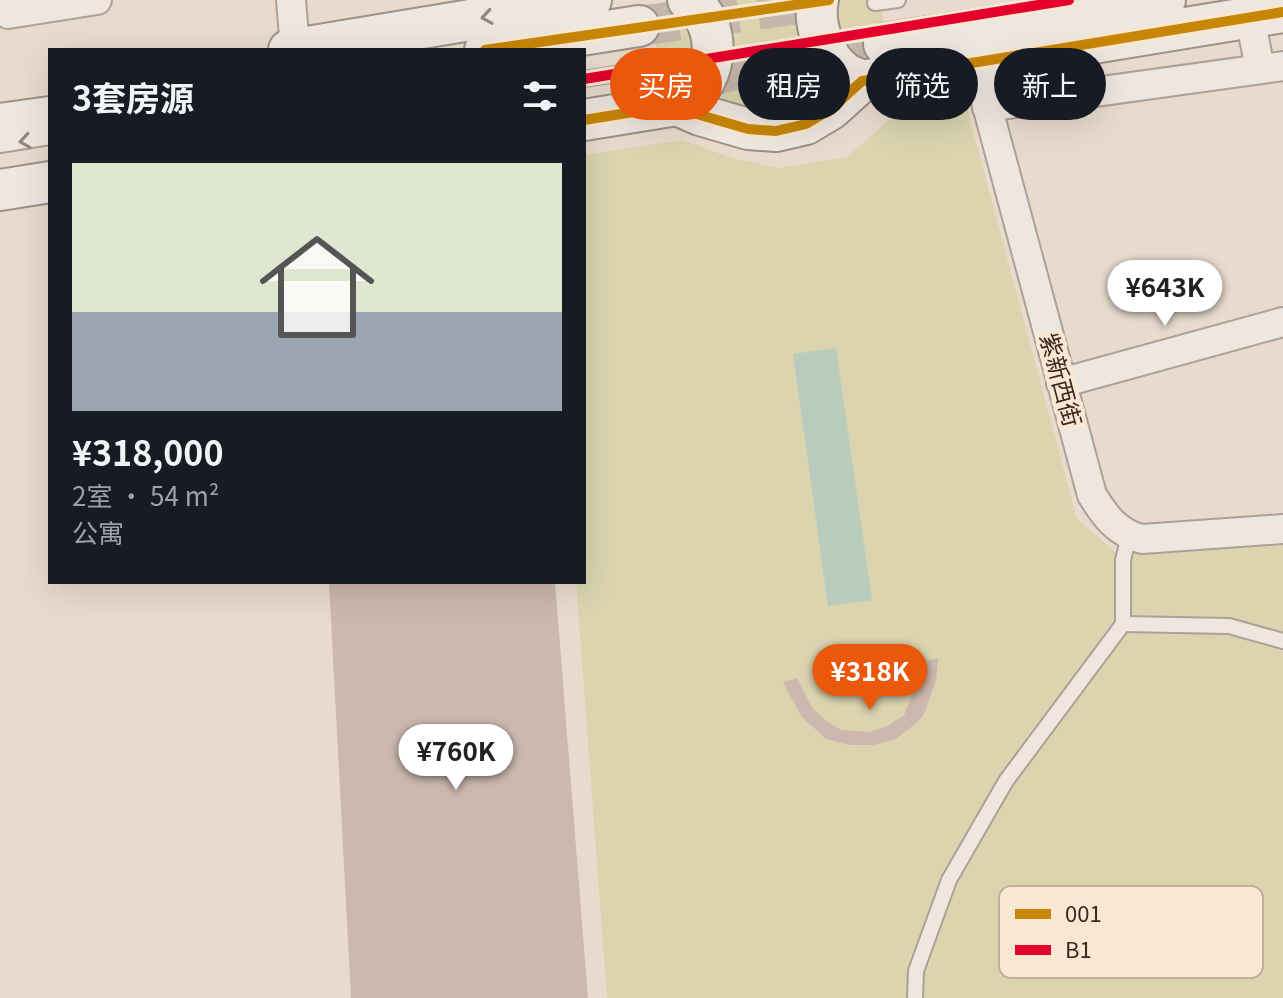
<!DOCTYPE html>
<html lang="zh">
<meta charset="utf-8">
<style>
:root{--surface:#171b24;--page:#242831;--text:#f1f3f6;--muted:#9ea1a6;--line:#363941;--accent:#ea580c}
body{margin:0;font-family:Georgia,"Noto Sans SC",serif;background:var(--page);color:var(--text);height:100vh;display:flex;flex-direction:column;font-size:30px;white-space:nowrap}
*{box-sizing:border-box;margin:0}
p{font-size:26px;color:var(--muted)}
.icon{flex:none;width:44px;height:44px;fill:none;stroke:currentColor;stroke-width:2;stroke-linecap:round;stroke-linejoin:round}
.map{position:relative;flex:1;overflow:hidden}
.side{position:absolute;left:48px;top:48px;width:538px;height:536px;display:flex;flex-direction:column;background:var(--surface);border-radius:0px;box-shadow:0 8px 32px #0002}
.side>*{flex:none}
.hud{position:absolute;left:610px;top:48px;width:552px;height:72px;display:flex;gap:16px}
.price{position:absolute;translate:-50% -68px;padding:0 18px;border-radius:28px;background:#fff;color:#222;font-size:26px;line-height:52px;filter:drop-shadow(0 2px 4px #0008)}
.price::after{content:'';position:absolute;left:50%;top:48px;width:24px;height:18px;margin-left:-12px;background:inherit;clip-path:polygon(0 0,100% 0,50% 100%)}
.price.on{background:var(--accent);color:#fff}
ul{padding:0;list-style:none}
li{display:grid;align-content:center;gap:16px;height:424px;padding:0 24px}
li+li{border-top:2px solid var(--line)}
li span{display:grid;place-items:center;height:248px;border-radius:0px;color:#555}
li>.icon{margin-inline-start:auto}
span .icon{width:144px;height:144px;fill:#fffc;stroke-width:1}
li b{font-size:34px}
h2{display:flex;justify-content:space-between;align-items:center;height:96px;padding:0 24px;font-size:34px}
.pill{padding:0 28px;border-radius:36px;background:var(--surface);box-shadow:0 8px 32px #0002;font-size:28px;line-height:72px}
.pill.on{background:var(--accent);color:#fff}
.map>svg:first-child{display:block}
</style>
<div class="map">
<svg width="1283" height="998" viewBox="0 0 1283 998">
<rect width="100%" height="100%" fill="#e8dbce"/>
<g fill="#dbd4af">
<polygon points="702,0 807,0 836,98 788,121 712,115 722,100 723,40"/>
<polygon points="837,0 879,0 892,57 865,61 842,49 833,10"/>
<path d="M664 15C694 16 696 31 709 54L664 96 651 18Z"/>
<polygon points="964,97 1077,519 1119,555 1183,544 1283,540 1283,998 607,998 576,582 584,582 584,155 682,140 732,158 778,168 847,157 896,114"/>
</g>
<polygon fill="#b9cbbd" points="836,348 872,600 828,606 793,354"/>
<g fill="#ccb8ae">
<polygon points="329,582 555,582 588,998 351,998"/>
<polygon points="938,658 936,680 924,714 915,724 896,739 873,745 849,745 826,739 801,716 783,682 797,678 813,709 825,720 841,730 869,732 888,726 904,715 919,679 919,663"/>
</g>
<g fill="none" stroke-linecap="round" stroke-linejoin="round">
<g stroke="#c6b7ab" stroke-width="40" stroke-dasharray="40 20" stroke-linecap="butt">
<polyline points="639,26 829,0"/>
<polyline points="650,86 884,44"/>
</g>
<defs>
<g id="service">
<polyline points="875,3 898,0"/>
<polyline points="584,79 648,69"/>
<polyline points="0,145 50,137"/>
<polyline points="1123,624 1229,626 1283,641"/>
<polyline points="915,998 916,971 949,880 1006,781 1123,624 1123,560 1129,536"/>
</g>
<g id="minor">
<polyline points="6,0 8,14 97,0"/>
<polyline points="291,0 295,49"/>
<polyline points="1250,17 1260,69"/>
<path d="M975 61 1092 495C1105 516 1117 533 1142 539L1283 529"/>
<polyline points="987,107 1283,66"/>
<polyline points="1061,383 1283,322"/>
</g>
<g id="secondary">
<path d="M818 0C813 23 824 58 844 72 849 76 856 78 862 81"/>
<polyline points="884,44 1165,0"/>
<polyline points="289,50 591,0"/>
<polyline points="485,50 639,26"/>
<path d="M677 105C685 98 701 89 705 80 719 52 714 17 688 0"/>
<polyline points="584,120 677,105 700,115 748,129 776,131 806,124 831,109 862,81 1283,12"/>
<polyline points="0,124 50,117"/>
<polyline points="0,190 50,182"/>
</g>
</defs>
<use href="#service" stroke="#ada097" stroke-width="18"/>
<use href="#minor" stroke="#ada097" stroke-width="32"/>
<use href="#secondary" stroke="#9d9086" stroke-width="44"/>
<use href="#service" stroke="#eee7e0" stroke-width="14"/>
<use href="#minor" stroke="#eee7e0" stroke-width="28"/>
<use href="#secondary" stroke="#eee7e0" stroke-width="40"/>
<defs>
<g id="bus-1">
<polyline points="485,50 829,0"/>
<polyline points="584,120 677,105 700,115 748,129 776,131 806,124 831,109 862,81 1283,12"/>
</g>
<polyline id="bus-2" points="584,79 1069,0"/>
</defs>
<use href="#bus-1" stroke="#f8e7d3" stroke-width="16"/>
<use href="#bus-2" stroke="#f8e7d3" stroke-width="16"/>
<use href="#bus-1" stroke="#c88607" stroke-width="10"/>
<use href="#bus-2" stroke="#e4002b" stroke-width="10"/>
</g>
<defs><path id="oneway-chevron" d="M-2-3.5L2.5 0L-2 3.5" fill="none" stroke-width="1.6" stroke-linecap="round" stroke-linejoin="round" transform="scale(2)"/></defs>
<g stroke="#95877e">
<use href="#oneway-chevron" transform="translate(487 17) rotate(171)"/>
<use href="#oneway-chevron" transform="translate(25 141) rotate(171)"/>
</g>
<g text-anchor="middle" stroke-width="8" stroke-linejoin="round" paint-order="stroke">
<g font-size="24" fill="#3c271d" stroke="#f8e7d3">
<text transform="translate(1060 380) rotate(75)" y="8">紫新西街</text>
</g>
</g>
<rect x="999" y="886" width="264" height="92" rx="12" fill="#f8e7d3" stroke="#c0ad9c" stroke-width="2"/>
<rect x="1015" y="909" width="36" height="10" fill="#c88607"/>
<rect x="1015" y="945" width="36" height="10" fill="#e4002b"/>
<g font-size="22" fill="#3c271d">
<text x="1065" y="922">001</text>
<text x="1065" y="958">B1</text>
</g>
</svg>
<b class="price" style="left:1165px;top:328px">¥643K</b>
<b class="price on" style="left:870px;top:712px">¥318K</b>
<b class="price" style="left:456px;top:792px">¥760K</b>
<div class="hud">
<a class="pill on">买房</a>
<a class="pill">租房</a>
<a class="pill">筛选</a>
<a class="pill">新上</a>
</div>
<section class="side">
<h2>3套房源<svg class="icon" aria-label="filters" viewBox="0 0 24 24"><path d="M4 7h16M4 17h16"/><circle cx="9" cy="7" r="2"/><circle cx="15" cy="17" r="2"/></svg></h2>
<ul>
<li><span style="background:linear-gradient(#dfe7d0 60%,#9aa5b1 0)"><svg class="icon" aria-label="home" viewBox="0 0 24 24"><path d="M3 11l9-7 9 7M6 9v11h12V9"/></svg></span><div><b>¥318,000</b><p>2室 · 54 m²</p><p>公寓</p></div></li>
</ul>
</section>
</div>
